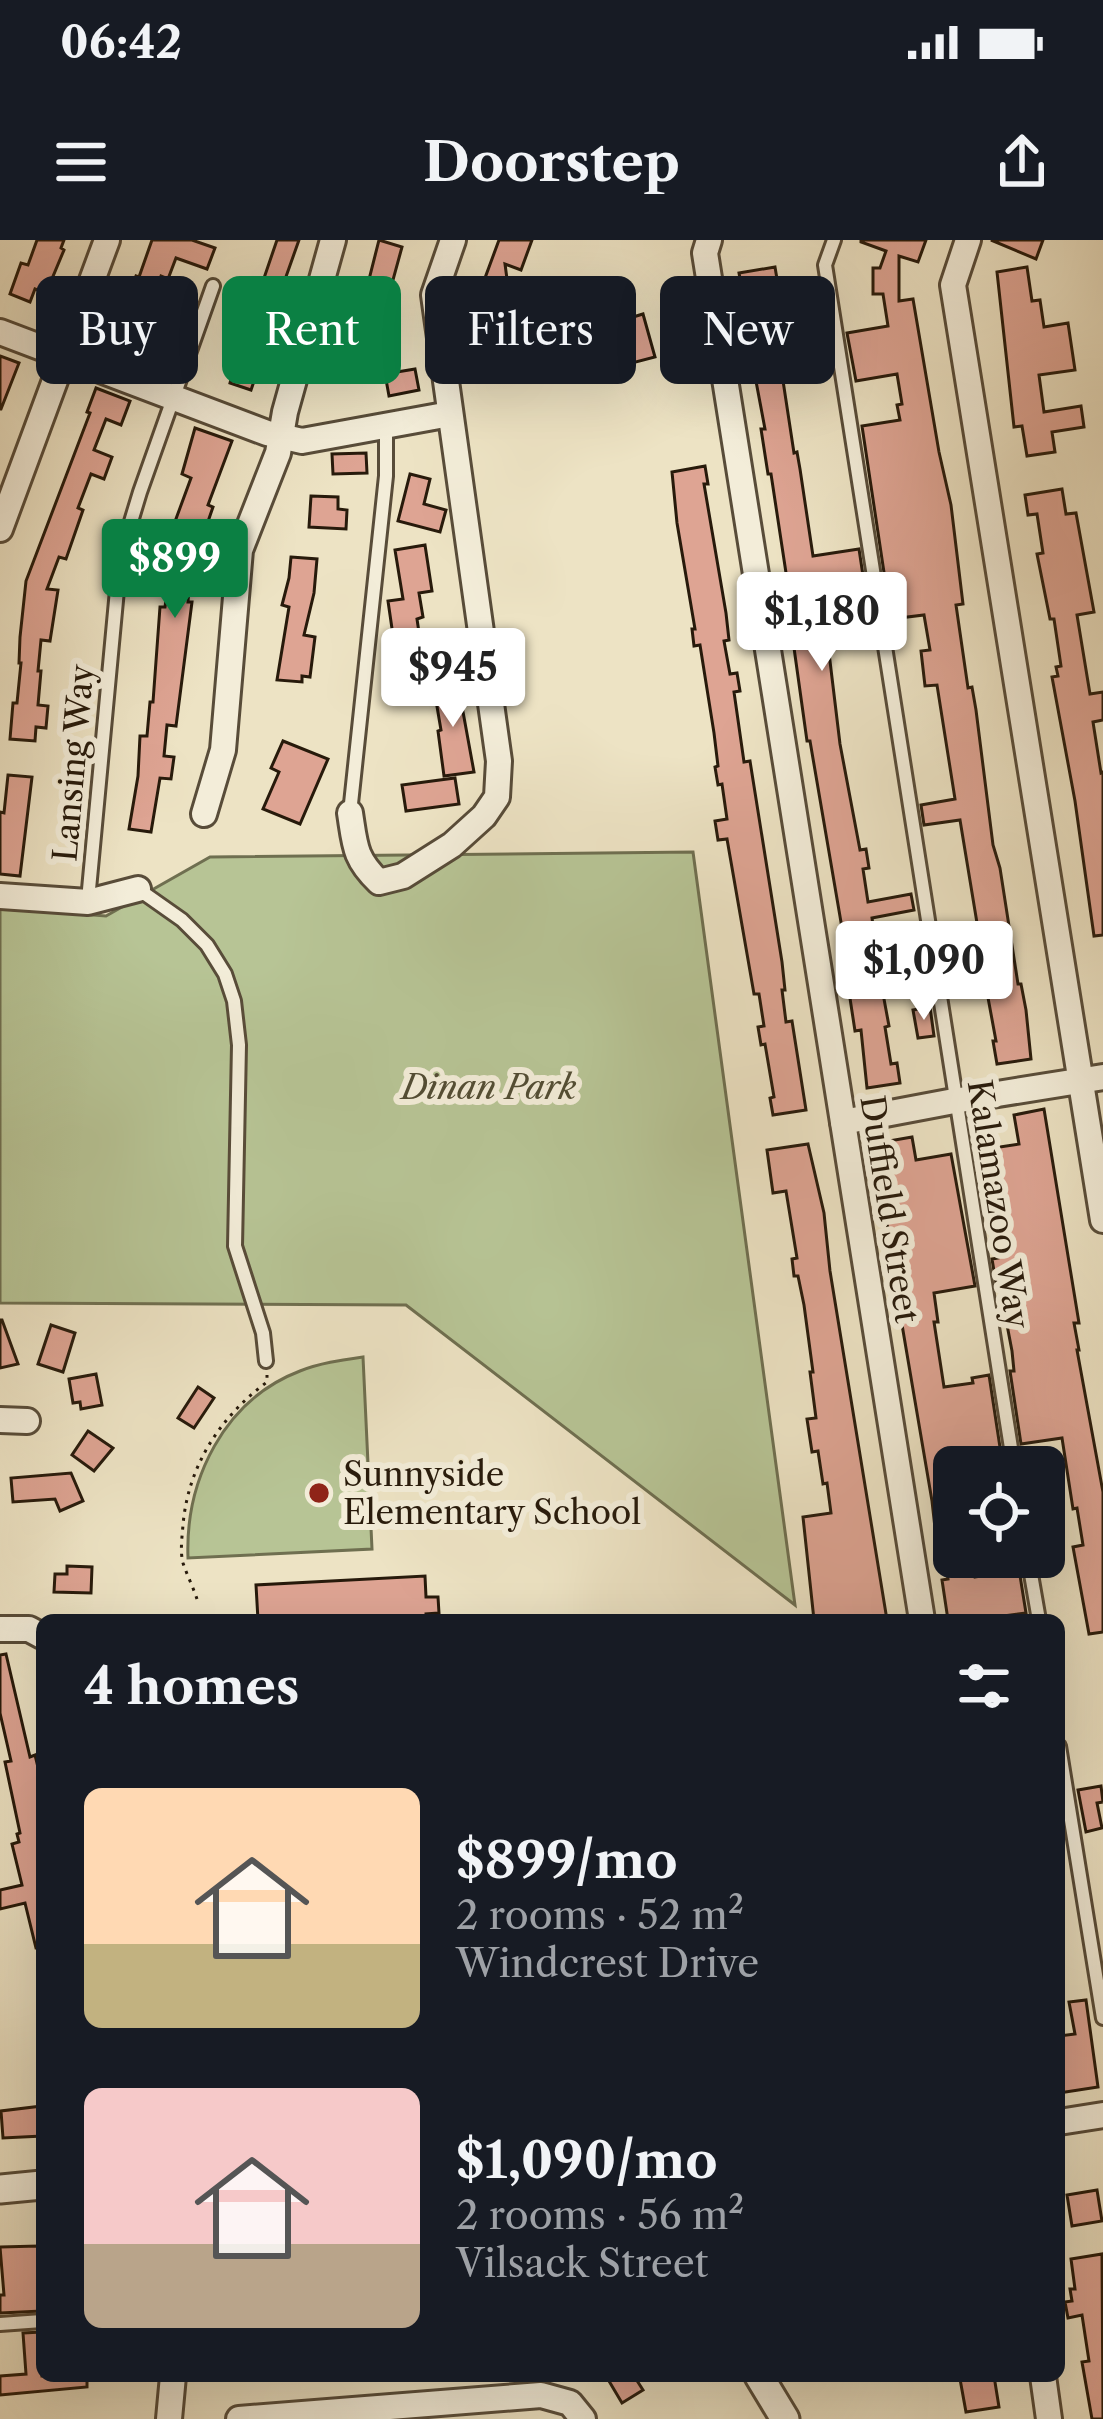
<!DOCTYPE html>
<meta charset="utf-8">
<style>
:root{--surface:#171b24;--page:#242831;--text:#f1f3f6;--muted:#9ea1a6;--accent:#0b8043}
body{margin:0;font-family:"Libre Caslon Text",serif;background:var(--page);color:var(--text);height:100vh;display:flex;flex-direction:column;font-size:45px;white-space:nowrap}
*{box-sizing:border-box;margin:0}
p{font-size:39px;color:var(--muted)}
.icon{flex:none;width:66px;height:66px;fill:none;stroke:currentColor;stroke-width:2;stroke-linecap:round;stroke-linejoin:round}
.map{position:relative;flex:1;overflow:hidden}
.side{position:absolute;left:36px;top:1374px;width:1029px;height:768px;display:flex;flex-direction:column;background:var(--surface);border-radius:18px;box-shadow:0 12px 48px #0002}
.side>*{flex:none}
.guide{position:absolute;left:36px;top:36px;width:1032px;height:108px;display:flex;gap:24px}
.controls{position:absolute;left:933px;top:1206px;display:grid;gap:24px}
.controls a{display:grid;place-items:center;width:132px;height:132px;border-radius:18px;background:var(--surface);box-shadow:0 12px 48px #0002;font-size:60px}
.price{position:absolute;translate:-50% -102px;padding:0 27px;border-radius:12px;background:#fff;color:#222;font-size:39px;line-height:78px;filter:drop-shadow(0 3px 6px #0008)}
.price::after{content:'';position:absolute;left:50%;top:72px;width:36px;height:27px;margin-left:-18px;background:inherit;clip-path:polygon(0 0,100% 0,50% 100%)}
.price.selected{background:var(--accent);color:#fff}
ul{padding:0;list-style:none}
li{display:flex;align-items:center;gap:36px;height:300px;padding:0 48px}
li span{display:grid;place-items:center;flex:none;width:336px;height:240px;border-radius:18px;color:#555}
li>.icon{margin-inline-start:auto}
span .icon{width:144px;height:144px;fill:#fffc;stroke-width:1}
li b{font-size:51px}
h2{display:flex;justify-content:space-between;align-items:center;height:144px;padding:0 48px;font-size:51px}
.tag{padding:0 42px;border-radius:18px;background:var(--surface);box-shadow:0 12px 48px #0002;font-size:42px;line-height:108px}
.tag.selected{background:var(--accent);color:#fff}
.status{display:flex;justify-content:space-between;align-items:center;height:84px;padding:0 60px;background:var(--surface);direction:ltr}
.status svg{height:33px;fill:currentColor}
header{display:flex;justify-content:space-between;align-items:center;height:156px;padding:0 48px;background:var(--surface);font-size:54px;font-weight:700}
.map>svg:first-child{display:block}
</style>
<div class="status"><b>06:42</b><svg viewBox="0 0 49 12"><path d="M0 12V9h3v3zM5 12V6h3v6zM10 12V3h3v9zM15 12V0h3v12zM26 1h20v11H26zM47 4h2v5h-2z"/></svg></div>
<header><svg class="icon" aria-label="menu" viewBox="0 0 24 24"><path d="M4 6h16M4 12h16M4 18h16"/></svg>Doorstep<svg class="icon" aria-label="share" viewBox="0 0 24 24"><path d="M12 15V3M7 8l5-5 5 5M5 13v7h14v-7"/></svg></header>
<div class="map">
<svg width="1103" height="2179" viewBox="0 0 1103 2179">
<rect width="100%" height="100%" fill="#ede3c4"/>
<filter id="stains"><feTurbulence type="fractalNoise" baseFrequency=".00167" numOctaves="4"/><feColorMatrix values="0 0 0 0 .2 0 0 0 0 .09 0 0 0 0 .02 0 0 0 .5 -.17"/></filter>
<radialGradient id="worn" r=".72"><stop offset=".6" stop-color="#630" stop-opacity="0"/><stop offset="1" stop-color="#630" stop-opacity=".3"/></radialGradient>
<g fill="#b7c495" stroke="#6f6f50" stroke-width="3">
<polygon points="693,612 795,1365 406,1065 0,1063 0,668 106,676 210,617"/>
<path d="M363 1117 372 1309 188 1318C185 1240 224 1160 300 1131 320 1123 342 1120 363 1117Z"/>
</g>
<g fill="#dea493" stroke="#271a0b" stroke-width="3">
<polygon points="37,0 64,0 61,8 64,10 46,53 35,49 30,62 10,54 21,23 28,25"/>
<polygon points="152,0 192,0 215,8 207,29 176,18 168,39 161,36 145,86 143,85 133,111 114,104 133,54 130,53 136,36 139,37"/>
<polygon points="277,0 299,0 277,62 279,63 272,89 251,150 230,143 247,81 249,82"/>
<polygon points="379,0 402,7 385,69 390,97 351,104 346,81 359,79"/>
<polygon points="499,0 532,0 521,30 505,24 511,69 490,72 485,38"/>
<polygon points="861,0 926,0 918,22 899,16 899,61 913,59 939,212 951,265 963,364 956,365 968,448 972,447 976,470 993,605 1000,628 1018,744 1021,744 1026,770 1031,819 997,824 993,801 996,801 984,736 951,741 942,689 977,683 960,580 924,585 921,565 955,559 937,445 925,446 921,411 930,410 924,375 891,379 862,186 900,180 897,165 902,164 897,134 856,141 847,93 888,86 883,54 873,54 873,28 880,28 886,11 861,2"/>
<polygon points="991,0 1043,0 1036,19"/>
<polygon points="775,27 779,51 774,52 785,120 780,121 794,213 797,212 800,229 813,316 859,309 870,382 826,388 840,504 860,610 866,609 869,628 863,629 868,662 911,654 914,670 872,678 879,732 889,786 885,787 891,824 897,823 900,843 867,848 861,790 855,791 844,719 847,719 842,688 810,501 807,501 789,372 788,346 771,234 768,234 761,189 765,189 742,67 745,66 739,33"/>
<polygon points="1027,27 1032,61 1040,60 1044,87 1068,83 1075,130 1039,135 1044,172 1081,166 1084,187 1052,192 1055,212 1027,216 1022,186 1014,187 997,32"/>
<polygon points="643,74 655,117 632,123 620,81"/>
<polygon points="0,116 19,123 1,169 0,169"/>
<polygon points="415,129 419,150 389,156 385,134"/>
<polygon points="96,148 130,161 121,185 106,179 94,210 112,217 104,239 91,234 78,268 83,270 66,319 59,317 47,349 58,350 50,401 41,400 38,431 41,431 38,465 48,466 46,488 36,487 35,501 10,499 13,463 17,463 21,423 19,423 20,397 26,341 90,173 87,172"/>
<polygon points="195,188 232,201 208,265 213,267 203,296 195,293 184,332 190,333 188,362 192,362 176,486 167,485 164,516 174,517 171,539 160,538 151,592 129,589 138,536 140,496 147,496 150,462 153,462 160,367 165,367 166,360 169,359 166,357 169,324 154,320 158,304 166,306 191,238 182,234"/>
<polygon points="366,213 367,233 333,234 332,214"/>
<polygon points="705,226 708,244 704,244 726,373 729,400 724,401 730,434 737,433 740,451 734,452 744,522 750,521 782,722 785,750 782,750 786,782 792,781 806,870 773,875 770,858 774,857 765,804 761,805 758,787 764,786 759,754 754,754 727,599 718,600 715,581 727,579 722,544 718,545 715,527 718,526 714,493 700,405 694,406 692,389 695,389 677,283 672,232"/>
<polygon points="410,234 430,239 424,264 446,270 440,292 398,281"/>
<polygon points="1062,249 1066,274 1076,273 1094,372 1077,375 1090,454 1103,452 1103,480 1093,482 1101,533 1103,532 1103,695 1094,696 1075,561 1052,437 1058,436 1056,427 1061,426 1054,379 1050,379 1037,314 1043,313 1037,274 1028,275 1025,255"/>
<polygon points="311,256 338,257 338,269 347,270 346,289 309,287"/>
<polygon points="425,305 432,351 419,353 423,377 417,379 425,433 399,437 388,361 403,359 395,310"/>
<polygon points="291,317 317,319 314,353 304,395 315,397 310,437 302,436 302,442 277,440 289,367 282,365 289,338"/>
<polygon points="457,439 474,532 444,536 438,491 441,490 433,443"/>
<polygon points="283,501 328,519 300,584 263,569 279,532 271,528"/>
<polygon points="8,535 32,537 20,636 0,634 0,572 4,573"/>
<polygon points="455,538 459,564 406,571 402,545"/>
<polygon points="930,767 934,796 918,798 913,770"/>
<polygon points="1044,869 1079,1083 1074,1083 1079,1110 1077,1110 1103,1252 1103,1392 1089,1394 1073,1307 1083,1305 1077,1268 1073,1269 1062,1198 1021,1204 1010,1131 1014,1131 1012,1111 999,1043 996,1043 992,1019 998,1018 980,910 1019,904 1014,875"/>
<polygon points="912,897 916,920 951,914 975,1046 934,1053 938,1082 934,1082 944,1147 973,1143 972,1138 989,1135 1003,1227 988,1227 985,1217 954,1222 954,1303 937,1306 932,1261 899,1067 898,1040 882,958 884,958 879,921 875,922 872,904"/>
<polygon points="808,904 824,973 830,1031 887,1380 814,1380 803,1277 831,1273 827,1243 823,1244 818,1211 812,1212 807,1179 816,1178 810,1132 813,1132 804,1065 798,1036 794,1036 792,1019 797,1018 786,951 773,953 767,910"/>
<polygon points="0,1080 2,1080 18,1124 0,1128"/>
<polygon points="51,1085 75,1093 63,1132 38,1124"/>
<polygon points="96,1134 102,1165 81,1169 80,1162 73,1163 69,1139"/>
<polygon points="198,1147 214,1158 194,1188 178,1178"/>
<polygon points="88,1191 113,1208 94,1231 72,1215"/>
<polygon points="71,1233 83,1261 60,1271 55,1259 13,1262 11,1238"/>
<polygon points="945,1317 971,1317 975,1337 1004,1332 1002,1317 1017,1317 1026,1373 974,1380 948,1380 942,1340 948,1339"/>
<polygon points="67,1326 92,1327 91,1353 54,1352 55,1334 67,1334"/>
<polygon points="425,1336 426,1357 438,1357 439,1373 426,1374 426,1380 258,1380 256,1345"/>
<polygon points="6,1414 30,1517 35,1515 42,1544 42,1708 36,1708 25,1663 0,1669 0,1650 22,1645 12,1604 19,1602 17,1594 20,1593 5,1522 11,1521 0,1473 0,1415"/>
<polygon points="1101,1546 1103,1562 1097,1563 1102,1588 1086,1592 1078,1550"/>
<polygon points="1086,1760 1098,1847 1059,1853 1059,1796 1075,1794 1069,1762"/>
<polygon points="42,1866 42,1896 3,1898 1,1871"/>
<polygon points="1097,1950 1102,1981 1072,1986 1067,1955"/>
<polygon points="38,2006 42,2071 0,2073 0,2055 4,2055 0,2007"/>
<polygon points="1102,2014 1103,2179 1092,2179 1082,2122 1089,2121 1082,2075 1068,2078 1065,2062 1072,2061 1070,2049 1075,2049 1071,2019"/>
<polygon points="42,2092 42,2136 87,2136 87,2147 0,2155 0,2136 26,2134 23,2093"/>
<polygon points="606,2136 634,2136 643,2150 622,2163"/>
<polygon points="977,2136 994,2136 999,2167 966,2172 960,2139"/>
</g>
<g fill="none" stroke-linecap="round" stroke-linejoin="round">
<defs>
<g id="service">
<polyline points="834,0 825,25 1014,1227"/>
<polyline points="350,573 386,236 386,186"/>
<polyline points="138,649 182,680 207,705 225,734 234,761 239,805 235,1006 263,1093 266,1121"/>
<polyline points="88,660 120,318 140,252 213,46"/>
<polyline points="1028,1317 1039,1380"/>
<polyline points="1059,1506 1103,1778"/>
<polyline points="0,2084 42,2081"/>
</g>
<g id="minor">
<polyline points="709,0 705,13 922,1380"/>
<polyline points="968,0 953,45 1103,980"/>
<polyline points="0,92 267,193 302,201 450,174"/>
<polyline points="0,289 107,0"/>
<path d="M350 573C355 605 354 618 379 642L403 636 452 605 484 576 497 557 499 521 434 55 453 0"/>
<polyline points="204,574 223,510 240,310 278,213 285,172 333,0"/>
<polyline points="0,656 88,662 138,649"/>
<polyline points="843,882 954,861 1103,837"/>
<polyline points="0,1180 27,1181"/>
<polyline points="0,1389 29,1389 42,1396"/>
<polyline points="1059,1882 1103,1875"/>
<polyline points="1043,2136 1049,2179"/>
<polyline points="169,2179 173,2136"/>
<polyline points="239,2179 541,2155 570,2163 583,2179"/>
</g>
<g id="tertiary">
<polyline points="0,1949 42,1945"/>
<polyline points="759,2136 785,2179"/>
</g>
</defs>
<use href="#service" stroke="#584c39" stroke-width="18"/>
<use href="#minor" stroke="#584c39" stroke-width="30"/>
<use href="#tertiary" stroke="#584c39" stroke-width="33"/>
<path stroke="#271a0b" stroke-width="3" stroke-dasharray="3 6" stroke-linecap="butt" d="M197 1359C193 1347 187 1335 183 1323 180 1312 182 1297 183 1285 188 1226 220 1177 267 1142V1135"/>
<use href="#service" stroke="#f3edd9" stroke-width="12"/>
<use href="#minor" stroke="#f3edd9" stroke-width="24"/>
<use href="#tertiary" stroke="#f3edd9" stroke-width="27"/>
</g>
<circle fill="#8f2418" stroke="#f3edd9" stroke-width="4.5" cx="319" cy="1253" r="12"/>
<g text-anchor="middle" stroke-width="12" stroke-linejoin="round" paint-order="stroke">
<g font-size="33" fill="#271a0b" stroke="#f3edd9">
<text transform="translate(73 523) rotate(-85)" y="12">Lansing Way</text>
<text transform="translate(999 964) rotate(81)" y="12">Kalamazoo Way</text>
<text transform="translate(890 969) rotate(81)" y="12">Duffield Street</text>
</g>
<g font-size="33" font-style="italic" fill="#524d34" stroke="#f3edd9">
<text x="489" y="859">Dinan Park</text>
</g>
<g font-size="33" fill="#271a0b" stroke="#f3edd9" text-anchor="start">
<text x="343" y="1246">Sunnyside<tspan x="343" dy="38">Elementary School</tspan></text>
</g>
</g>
<rect width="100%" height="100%" filter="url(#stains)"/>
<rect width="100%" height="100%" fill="url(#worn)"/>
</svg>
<div class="controls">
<a><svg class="icon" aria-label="locate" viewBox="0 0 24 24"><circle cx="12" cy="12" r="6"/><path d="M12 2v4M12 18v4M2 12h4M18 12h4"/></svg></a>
</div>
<b class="price selected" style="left:175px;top:381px">$899</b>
<b class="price" style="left:822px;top:434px">$1,180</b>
<b class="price" style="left:453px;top:490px">$945</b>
<b class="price" style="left:924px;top:783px">$1,090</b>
<div class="guide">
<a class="tag">Buy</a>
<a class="tag selected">Rent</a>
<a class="tag">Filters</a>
<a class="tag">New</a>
</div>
<section class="side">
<h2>4 homes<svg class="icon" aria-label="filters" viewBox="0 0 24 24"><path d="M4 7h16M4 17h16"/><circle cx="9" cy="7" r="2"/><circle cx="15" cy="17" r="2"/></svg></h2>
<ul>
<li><span style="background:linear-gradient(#ffd9b3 65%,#c2b280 0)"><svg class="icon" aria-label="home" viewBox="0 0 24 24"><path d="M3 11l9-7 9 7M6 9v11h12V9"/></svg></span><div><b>$899/mo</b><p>2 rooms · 52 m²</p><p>Windcrest Drive</p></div></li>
<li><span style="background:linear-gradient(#f6c9c9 65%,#b9a48a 0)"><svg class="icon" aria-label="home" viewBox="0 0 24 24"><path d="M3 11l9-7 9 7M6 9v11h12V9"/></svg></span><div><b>$1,090/mo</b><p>2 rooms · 56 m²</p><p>Vilsack Street</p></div></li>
</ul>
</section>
</div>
